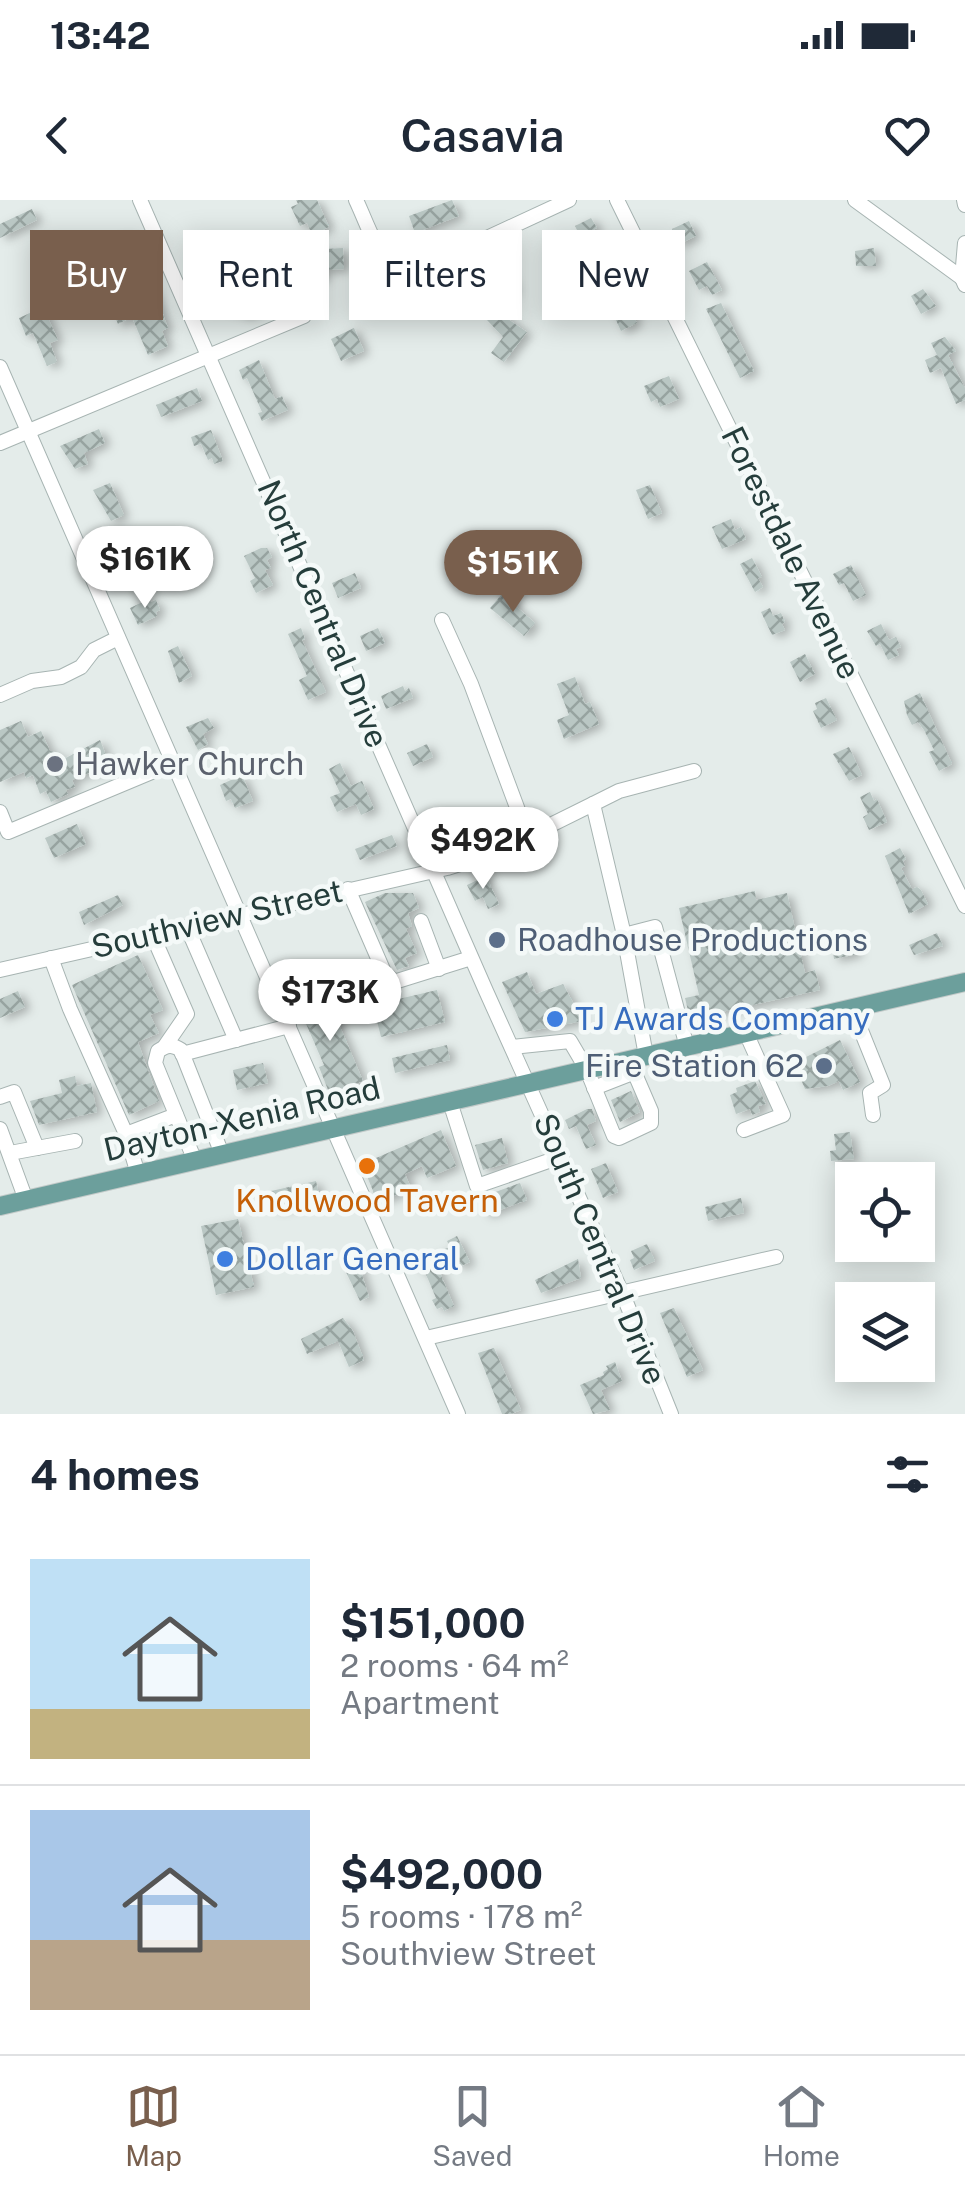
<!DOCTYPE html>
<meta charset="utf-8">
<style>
:root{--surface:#fff;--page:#f6f6f7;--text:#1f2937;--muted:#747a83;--line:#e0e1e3;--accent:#795f4d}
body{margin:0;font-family:"Public Sans",sans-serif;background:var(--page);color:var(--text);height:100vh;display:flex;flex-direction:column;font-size:38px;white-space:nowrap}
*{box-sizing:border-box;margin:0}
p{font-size:32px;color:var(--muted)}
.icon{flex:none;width:55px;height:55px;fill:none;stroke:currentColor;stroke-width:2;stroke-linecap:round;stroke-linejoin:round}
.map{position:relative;height:1214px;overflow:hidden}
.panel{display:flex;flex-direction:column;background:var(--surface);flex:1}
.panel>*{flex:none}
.banner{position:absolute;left:30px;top:30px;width:905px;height:90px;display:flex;gap:20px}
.buttons{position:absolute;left:835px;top:962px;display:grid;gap:20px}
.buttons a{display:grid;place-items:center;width:100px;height:100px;border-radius:0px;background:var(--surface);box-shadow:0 5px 25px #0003;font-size:50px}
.price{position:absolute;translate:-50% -85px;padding:0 22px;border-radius:35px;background:#fff;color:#222;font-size:32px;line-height:65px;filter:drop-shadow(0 2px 5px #0008)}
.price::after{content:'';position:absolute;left:50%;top:60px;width:30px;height:22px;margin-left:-15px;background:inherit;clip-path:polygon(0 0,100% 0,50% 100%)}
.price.active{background:var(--accent);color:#fff}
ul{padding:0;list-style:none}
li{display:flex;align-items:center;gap:30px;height:250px;padding:0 30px}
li+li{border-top:2px solid var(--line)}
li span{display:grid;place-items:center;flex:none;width:280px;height:200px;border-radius:0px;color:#555}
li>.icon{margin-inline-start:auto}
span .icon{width:120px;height:120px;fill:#fffc;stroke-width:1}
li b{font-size:42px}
h2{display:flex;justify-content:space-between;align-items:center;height:120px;padding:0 30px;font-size:42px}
.chip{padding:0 35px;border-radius:0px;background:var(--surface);box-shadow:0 5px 25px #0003;font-size:35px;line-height:90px}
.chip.active{background:var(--accent);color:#fff}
.status{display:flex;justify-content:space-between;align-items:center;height:70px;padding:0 50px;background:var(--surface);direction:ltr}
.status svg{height:28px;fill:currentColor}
header{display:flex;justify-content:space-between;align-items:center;height:130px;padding:0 30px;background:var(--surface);font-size:45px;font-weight:600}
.dock{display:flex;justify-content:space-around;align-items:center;height:140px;border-top:2px solid var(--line);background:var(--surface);font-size:28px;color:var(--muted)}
.dock a{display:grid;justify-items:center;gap:5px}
.dock .active{color:var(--accent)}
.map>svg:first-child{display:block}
</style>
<div class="status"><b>13:42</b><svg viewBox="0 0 49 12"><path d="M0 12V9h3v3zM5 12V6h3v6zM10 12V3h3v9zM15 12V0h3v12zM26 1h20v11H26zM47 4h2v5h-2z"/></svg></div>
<header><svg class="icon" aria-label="back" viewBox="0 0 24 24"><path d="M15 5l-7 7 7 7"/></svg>Casavia<svg class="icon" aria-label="heart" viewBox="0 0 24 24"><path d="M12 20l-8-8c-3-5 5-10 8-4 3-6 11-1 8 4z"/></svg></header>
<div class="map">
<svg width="965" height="1214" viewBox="0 0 965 1214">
<defs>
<pattern id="building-cross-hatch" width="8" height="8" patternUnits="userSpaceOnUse" patternTransform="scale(2.5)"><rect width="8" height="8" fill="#bac7c4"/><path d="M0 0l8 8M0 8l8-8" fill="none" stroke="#97a3a0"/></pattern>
<filter id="shadow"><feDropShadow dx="5.5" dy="3" stdDeviation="5" flood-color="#0004"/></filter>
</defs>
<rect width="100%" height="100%" fill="#e4ecea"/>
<g fill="url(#building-cross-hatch)" filter="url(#shadow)">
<polygon points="296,0 317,0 329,27 312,35 307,23 300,26 291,7 298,4"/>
<polygon points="452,0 459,16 415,33 409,16"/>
<polygon points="32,9 37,20 0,38 0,24"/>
<polygon points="591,18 597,28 594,29 598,45 571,58 565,46 581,38 575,26"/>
<polygon points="689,21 696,36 677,45 672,29"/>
<polygon points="125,33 127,38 132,36 137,46 114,56 107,40"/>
<polygon points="343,48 344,69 324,70 324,79 308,79 307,50"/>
<polygon points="874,48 876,66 856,66 855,51"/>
<polygon points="610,59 637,111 632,113 637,123 621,131 610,107 614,105 612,101 615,99 595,66"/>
<polygon points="707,62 722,90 712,95 707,86 699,90 689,71"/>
<polygon points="504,63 515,90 488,102 476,77"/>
<polygon points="152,85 168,128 162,131 168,146 148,155 132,117 118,124 114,115 139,103 135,93"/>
<polygon points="923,89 936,106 921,114 911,96"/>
<polygon points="222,90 245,98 253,94 260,110 247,116 217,105"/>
<polygon points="721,103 754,171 740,178 706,109"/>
<polygon points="43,107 58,140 50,143 57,162 47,166 33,133 26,136 19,118"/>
<polygon points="496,111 527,132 504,162 491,153 503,137 487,120"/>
<polygon points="354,128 364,151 341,161 331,139"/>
<polygon points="945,137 956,151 948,155 965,188 965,200 956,204 941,168 930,173 925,160 937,155 931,143"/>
<polygon points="259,160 275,199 282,196 288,210 262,221 258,213 262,212 247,178 243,180 239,170"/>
<polygon points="669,176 679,199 660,207 657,199 651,202 644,186"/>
<polygon points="197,188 202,201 161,217 156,205"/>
<polygon points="99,229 105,243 84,253 88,264 75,269 60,246"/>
<polygon points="211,230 223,261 214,264 212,258 208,260 201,244 194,246 191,237"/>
<polygon points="110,283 124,315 111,321 93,290"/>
<polygon points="650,285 662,313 648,319 636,290"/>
<polygon points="731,319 735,330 741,327 746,339 722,349 712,327"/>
<polygon points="119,335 130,361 116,367 105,341"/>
<polygon points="261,348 267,348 272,357 267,360 271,368 265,370 273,385 256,393 250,381 255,378 244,356"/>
<polygon points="752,358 762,377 758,378 763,387 755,392 740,364"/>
<polygon points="851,365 866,395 853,401 844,383 839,385 833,374"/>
<polygon points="355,373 361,388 338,398 332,383"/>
<polygon points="502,394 535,423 524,436 490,408"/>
<polygon points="149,399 151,402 156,400 160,410 156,412 157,416 138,425 130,408"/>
<polygon points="770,408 773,416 781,413 785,422 782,424 785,430 772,435 761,412"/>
<polygon points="881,424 889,440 896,437 901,447 896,449 899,455 888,460 880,444 876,446 867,431"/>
<polygon points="301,428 305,439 302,440 326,492 308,500 299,480 307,476 288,434"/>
<polygon points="378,428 385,443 366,451 360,436"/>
<polygon points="178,446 192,476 179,483 168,451"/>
<polygon points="805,454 815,474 800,482 790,462"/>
<polygon points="575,477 585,504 590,502 599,524 564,539 557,520 569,515 557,484"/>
<polygon points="403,486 405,491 409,488 413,498 386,509 381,496"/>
<polygon points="920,493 952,564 939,571 929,552 934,550 924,530 918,522 912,525 907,515 904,501"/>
<polygon points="826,498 837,520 821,528 813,511 817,509 815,503"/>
<polygon points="208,518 214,528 203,534 208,544 198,550 186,527"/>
<polygon points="21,521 28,537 41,531 50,551 59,553 62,560 100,540 111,568 98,573 96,570 72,580 75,587 66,590 68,594 51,602 46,591 40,594 33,575 26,578 24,572 0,582 0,530"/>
<polygon points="427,544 433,557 413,566 407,553"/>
<polygon points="849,547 862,575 849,581 833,554"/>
<polygon points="340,563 351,586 362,581 374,609 361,615 356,604 337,612 330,597 340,593 329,569"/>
<polygon points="242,575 253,601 235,608 231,599 226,601 220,585"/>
<polygon points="870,592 874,601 877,599 887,622 869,630 863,617 868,614 860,597"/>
<polygon points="77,624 86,644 54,658 45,638"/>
<polygon points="392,635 397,646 360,660 355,649"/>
<polygon points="900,648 906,659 903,661 905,666 901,668 912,689 917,687 921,690 928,704 909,714 885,656"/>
<polygon points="486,676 499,704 488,709 483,697 475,701 467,685"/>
<polygon points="755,691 756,700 787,693 805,773 815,770 820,790 690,819 685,798 699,795 679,708"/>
<polygon points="385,693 413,693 419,708 408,713 412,726 406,729 417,753 405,758 409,766 397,770 365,702"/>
<polygon points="118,695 123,705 84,725 79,712"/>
<polygon points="937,733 943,746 914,755 909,745"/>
<polygon points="850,739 851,743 855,743 857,754 834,759 832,746"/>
<polygon points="138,755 163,810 150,815 159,833 138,842 159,901 129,915 72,785"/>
<polygon points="527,772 536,794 563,784 583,821 525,832 502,782"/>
<polygon points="437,790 445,822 381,837 373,805"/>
<polygon points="18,791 25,807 0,818 0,799"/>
<polygon points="325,791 363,881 330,895 319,867 324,865 297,803"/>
<polygon points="840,840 860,882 843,890 839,881 828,886 805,889 794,863"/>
<polygon points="447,845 450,860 395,873 392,858"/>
<polygon points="263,863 268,883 237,890 233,870"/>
<polygon points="75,876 77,886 91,883 97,912 39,925 30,901 62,893 59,880"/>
<polygon points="755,881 766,904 758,906 760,912 752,915 750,909 736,914 730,895 737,892 736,888"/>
<polygon points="631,891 640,912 620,922 611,900"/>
<polygon points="587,909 592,909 596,921 587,925 596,945 586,949 576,926 569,929 565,920"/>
<polygon points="441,930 456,966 427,978 422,966 405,974 411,988 378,1003 362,964"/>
<polygon points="850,932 854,959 831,961 830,951 836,950 834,934"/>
<polygon points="502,938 508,963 483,970 475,945"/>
<polygon points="606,963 618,992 603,998 591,969"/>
<polygon points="316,981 320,999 275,1009 271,991"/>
<polygon points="520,983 527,1000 486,1015 479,998"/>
<polygon points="741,998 744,1013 708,1021 705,1007"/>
<polygon points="238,1019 254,1087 216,1095 201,1026"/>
<polygon points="457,1036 470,1062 459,1067 455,1058 437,1066 454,1106 444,1111 442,1107 437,1109 432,1100 436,1098 428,1079 423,1069 419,1071 414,1060 450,1047 447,1041"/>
<polygon points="647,1044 655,1061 634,1070 630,1060 634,1058 631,1051"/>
<polygon points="578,1059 581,1078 541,1093 535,1080"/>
<polygon points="358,1062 369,1097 360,1101 344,1068"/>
<polygon points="674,1108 703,1170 687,1177 660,1113"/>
<polygon points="343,1118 353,1131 364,1160 349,1167 338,1141 307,1154 301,1139"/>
<polygon points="494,1148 521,1210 511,1214 502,1214 478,1153"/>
<polygon points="615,1162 622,1181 601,1190 610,1210 593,1214 580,1185 604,1175 603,1172 608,1169 606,1166"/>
</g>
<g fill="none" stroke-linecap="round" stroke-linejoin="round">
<defs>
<g id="minor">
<polyline points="140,0 486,791 626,1102 671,1214"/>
<path d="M356 0C374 38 381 80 433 63L569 0"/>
<polyline points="617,0 965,706"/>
<polyline points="855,0 962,78"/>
<polyline points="964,0 965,5"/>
<polyline points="965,85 962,78 965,43"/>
<polyline points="0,167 458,1214"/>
<polyline points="0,243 304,116"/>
<polyline points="442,420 471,484 528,637"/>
<polyline points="0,495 32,481 61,477 81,467 94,450 118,438"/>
<polyline points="593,604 619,591 694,571"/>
<polyline points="0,612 8,632 173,563"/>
<polyline points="348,689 384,772 394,782 471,758"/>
<polyline points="421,721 439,769"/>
<polyline points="187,727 236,840"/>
<polyline points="152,734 187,814 165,846"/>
<polyline points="51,758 70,809 126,934"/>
<polyline points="0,770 447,668 492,654 593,604 624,735"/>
<polyline points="852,808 883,885 870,893 873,915"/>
<polyline points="512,847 570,841 587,870 614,936 619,938 651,923 651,911 629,860"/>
<polyline points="182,854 289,826"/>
<polyline points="646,856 624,735 655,727 687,847"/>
<polyline points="594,888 635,872"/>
<polyline points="0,897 14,892 37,948"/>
<polyline points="450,902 477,986 560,957"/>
<polyline points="0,929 26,1000"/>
<polyline points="744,930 783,915 746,833"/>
<polyline points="10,953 75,941"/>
<path d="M195 961 155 863 158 851C167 845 172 844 181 850L222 954"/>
<polyline points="138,974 126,934 176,915"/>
<polyline points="426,1138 776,1057"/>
</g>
<polyline id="major" points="0,1006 965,782"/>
</defs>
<use href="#minor" stroke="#a7b4b2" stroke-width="16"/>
<use href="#major" stroke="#c2c9c8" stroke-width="20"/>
<use href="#minor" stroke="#fff" stroke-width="14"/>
<use href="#major" stroke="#6c9f9c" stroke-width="18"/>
</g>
<circle fill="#6b7280" stroke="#f4f9f8" stroke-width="4" cx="55" cy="564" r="10"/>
<g fill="#5c6f8a" stroke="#f4f9f8" stroke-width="4">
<circle cx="497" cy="740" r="10"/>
<circle cx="824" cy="866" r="10"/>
</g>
<g fill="#3f7fe0" stroke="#f4f9f8" stroke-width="4">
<circle cx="555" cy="819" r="10"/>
<circle cx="225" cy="1059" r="10"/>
</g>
<circle fill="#e8710a" stroke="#f4f9f8" stroke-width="4" cx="367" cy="966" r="10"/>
<g text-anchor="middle" stroke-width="9" stroke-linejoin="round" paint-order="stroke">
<g font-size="32" fill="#253d3b" stroke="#f4f9f8">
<text transform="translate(791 353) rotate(64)" y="11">Forestdale Avenue</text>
<text transform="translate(323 414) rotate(67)" y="11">North Central Drive</text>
<text transform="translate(217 719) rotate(-13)" y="11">Southview Street</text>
<text transform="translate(242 919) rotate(-13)" y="11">Dayton-Xenia Road</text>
<text transform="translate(600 1049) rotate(67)" y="11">South Central Drive</text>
</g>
<g font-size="32" fill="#5b616d" stroke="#f4f9f8" text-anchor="start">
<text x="75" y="575">Hawker Church</text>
</g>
<g font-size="32" fill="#4e5e75" stroke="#f4f9f8" text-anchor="start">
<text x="517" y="751">Roadhouse Productions</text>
<text x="804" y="877" text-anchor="end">Fire Station 62</text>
</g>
<g font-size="32" fill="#366cbe" stroke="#f4f9f8" text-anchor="start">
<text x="575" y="830">TJ Awards Company</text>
<text x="245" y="1070">Dollar General</text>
</g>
<g font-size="32" fill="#c56008" stroke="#f4f9f8">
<text x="367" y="1012">Knollwood Tavern</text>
</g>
</g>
</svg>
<div class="buttons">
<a><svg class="icon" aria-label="locate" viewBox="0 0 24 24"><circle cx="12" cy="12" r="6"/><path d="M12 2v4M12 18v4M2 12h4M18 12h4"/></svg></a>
<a><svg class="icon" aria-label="layers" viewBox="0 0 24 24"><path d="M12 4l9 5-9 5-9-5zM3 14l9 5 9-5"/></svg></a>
</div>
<b class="price" style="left:145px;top:411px">$161K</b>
<b class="price active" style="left:513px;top:415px">$151K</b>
<b class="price" style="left:483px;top:692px">$492K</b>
<b class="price" style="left:330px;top:844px">$173K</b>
<div class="banner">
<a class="chip active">Buy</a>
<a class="chip">Rent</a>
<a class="chip">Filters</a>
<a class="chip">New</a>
</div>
</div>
<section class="panel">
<h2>4 homes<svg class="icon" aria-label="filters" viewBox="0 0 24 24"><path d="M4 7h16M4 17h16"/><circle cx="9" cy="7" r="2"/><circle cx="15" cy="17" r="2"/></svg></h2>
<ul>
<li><span style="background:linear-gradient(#bfe0f5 75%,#c2b280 0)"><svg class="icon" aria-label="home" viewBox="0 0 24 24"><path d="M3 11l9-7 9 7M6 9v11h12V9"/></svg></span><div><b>$151,000</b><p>2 rooms · 64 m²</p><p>Apartment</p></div></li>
<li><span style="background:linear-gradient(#a9c7e8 65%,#b9a48a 0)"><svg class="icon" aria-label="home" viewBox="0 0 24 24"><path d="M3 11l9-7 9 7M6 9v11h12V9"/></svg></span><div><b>$492,000</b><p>5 rooms · 178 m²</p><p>Southview Street</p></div></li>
</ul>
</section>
<nav class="dock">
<a class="active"><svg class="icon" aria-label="map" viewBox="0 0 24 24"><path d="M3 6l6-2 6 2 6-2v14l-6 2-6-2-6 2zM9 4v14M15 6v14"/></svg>Map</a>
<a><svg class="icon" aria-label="saved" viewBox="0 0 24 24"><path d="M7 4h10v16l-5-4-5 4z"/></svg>Saved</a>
<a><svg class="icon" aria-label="home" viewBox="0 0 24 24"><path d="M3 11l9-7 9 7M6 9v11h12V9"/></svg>Home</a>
</nav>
